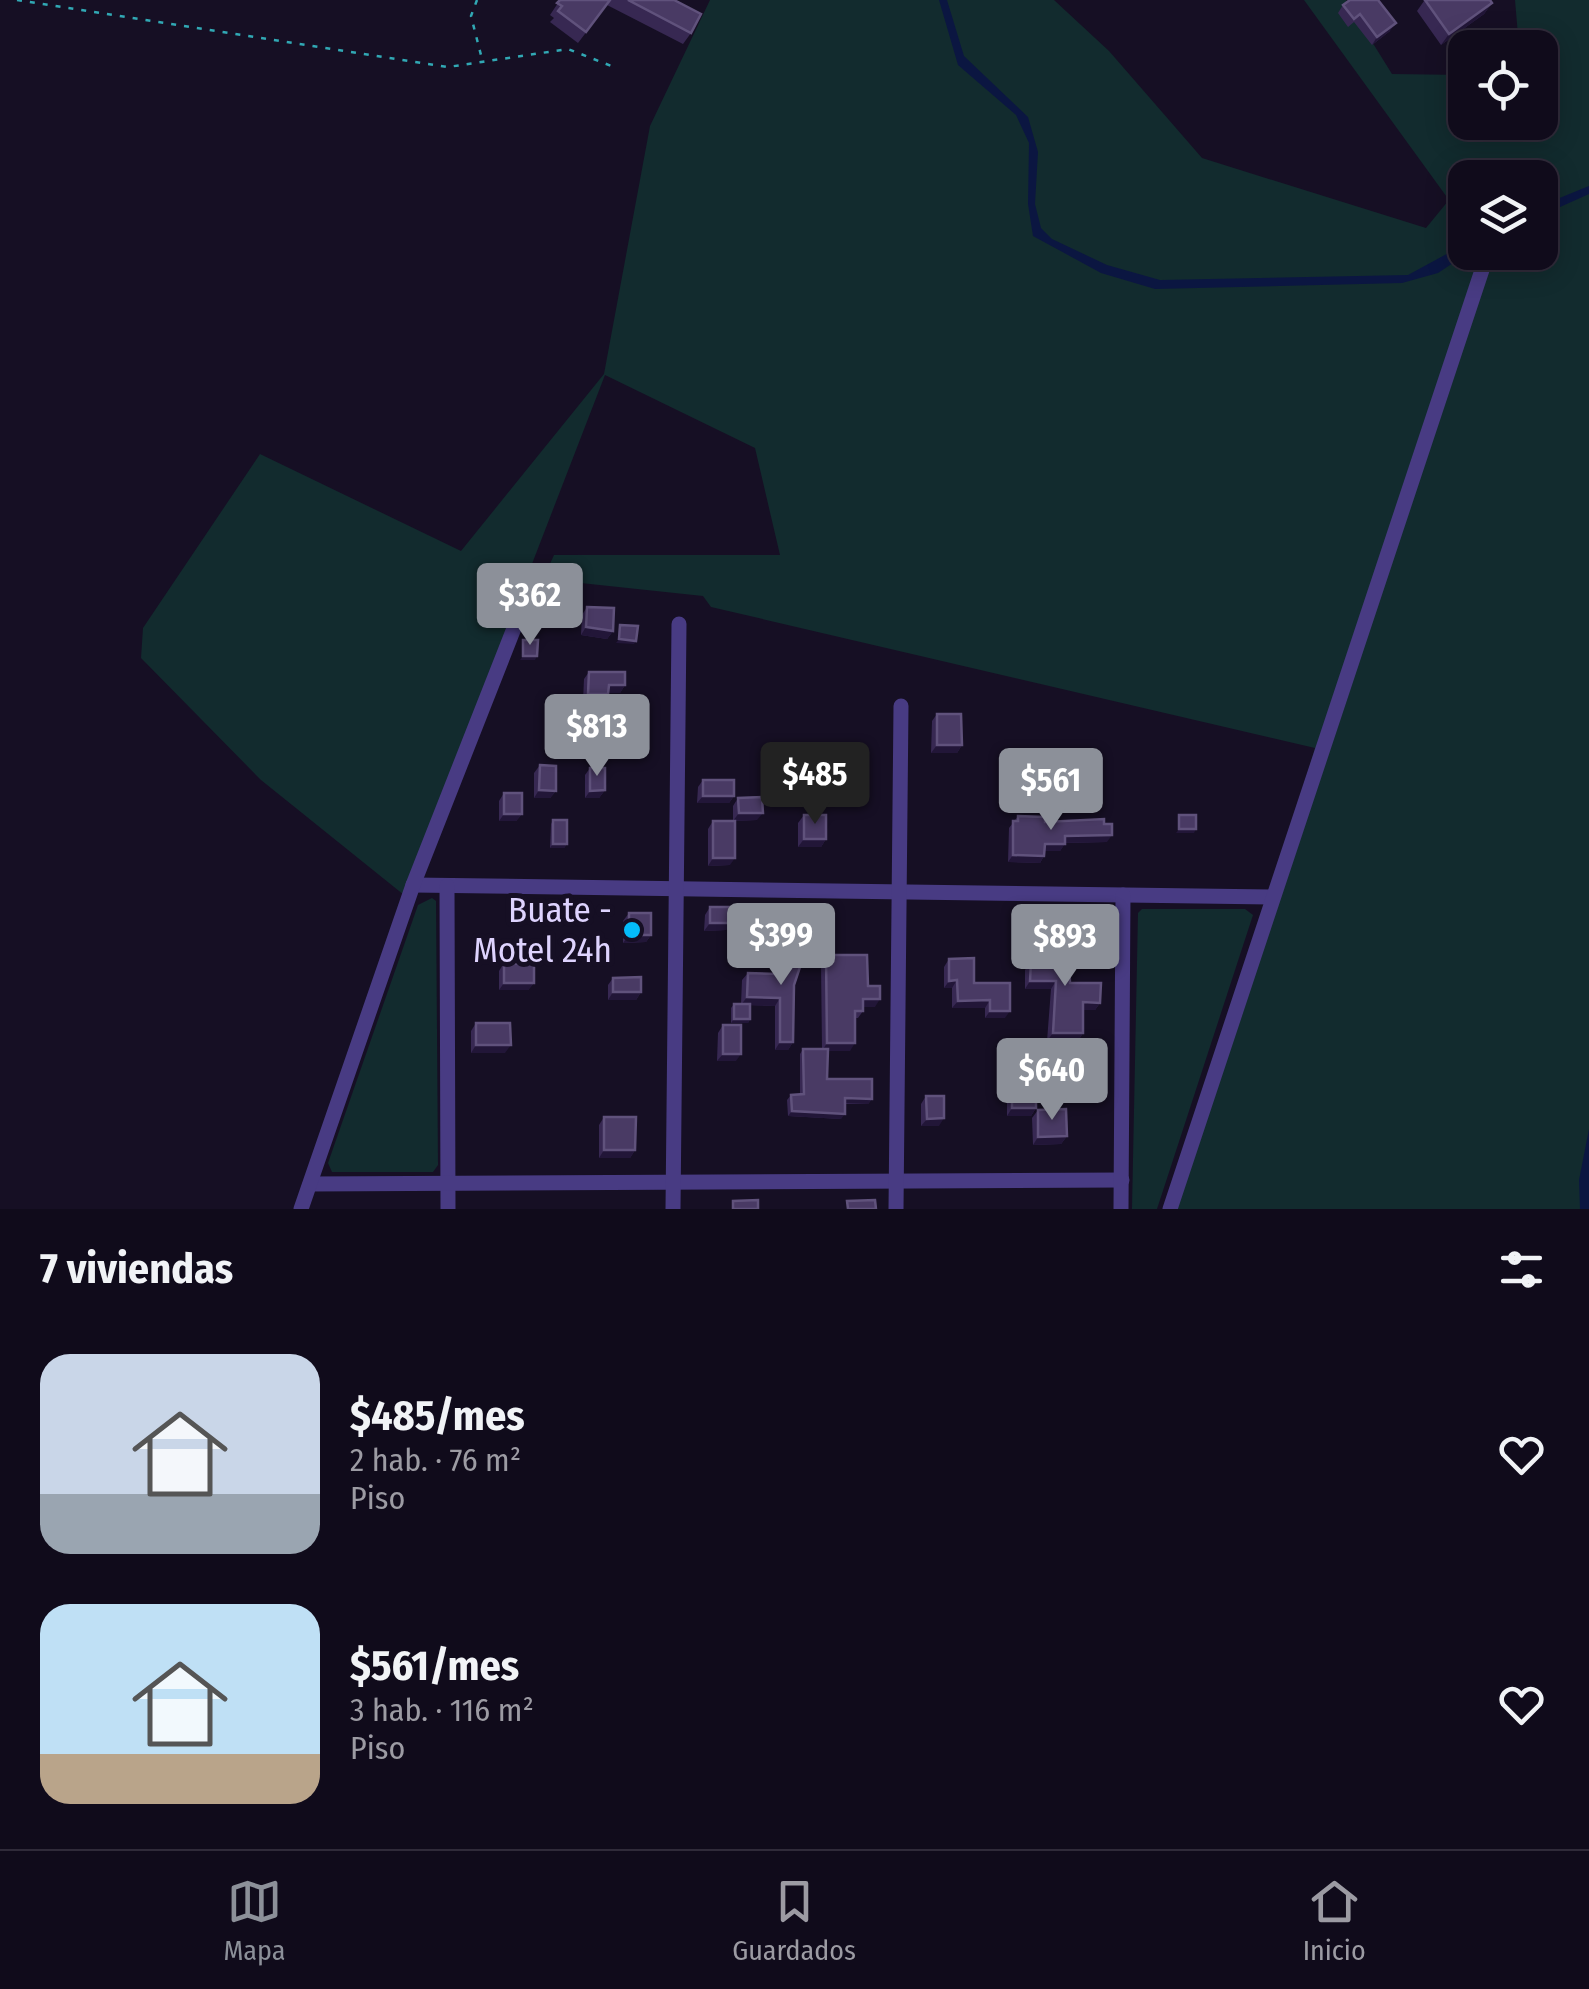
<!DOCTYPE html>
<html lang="es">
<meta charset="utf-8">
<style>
:root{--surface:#100b1b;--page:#1e1928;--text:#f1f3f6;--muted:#9c9ba3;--line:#302b3a;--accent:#8c9099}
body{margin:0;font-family:"Fira Sans Condensed",sans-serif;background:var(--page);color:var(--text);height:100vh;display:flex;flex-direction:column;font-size:38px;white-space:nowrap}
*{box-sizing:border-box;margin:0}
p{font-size:32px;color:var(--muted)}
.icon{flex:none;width:55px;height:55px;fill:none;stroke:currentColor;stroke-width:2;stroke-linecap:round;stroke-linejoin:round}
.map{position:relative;height:1209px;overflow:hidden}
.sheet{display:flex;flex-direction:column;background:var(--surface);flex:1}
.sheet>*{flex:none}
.tools{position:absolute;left:1448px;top:30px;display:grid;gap:20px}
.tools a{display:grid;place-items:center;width:110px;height:110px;border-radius:20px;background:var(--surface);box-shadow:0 5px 25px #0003,0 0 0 2px var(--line);font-size:50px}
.price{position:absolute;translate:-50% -85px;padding:0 22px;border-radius:10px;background:var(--accent);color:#fff;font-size:32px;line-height:65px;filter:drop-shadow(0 2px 5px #0008)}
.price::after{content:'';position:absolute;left:50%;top:60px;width:30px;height:22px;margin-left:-15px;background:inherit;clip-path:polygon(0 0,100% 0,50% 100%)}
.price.on{background:#222;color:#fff}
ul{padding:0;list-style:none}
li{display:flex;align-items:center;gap:30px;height:250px;padding:0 40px}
li span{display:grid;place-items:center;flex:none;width:280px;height:200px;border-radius:30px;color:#555}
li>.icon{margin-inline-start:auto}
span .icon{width:120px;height:120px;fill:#fffc;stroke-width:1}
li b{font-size:42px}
h2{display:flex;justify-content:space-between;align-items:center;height:120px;padding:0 40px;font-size:42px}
.tab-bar{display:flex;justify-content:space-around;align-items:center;height:140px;border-top:2px solid var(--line);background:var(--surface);font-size:28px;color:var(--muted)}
.tab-bar a{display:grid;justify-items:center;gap:5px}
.tab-bar .on{color:var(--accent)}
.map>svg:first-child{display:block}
</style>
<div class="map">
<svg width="1589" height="1209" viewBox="0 0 1589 1209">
<rect width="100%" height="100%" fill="#160f24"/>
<g fill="#122b2e" fill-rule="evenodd">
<path d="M710 0H1054L1109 51 1202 158 1426 228 1449 200 1304 0H1346L1392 74 1465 75V122H1540V48L1519 47 1515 0H1589V1209H1177L1315 748 711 607 703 596 543 579 554 555H780L755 448 605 375 404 895 261 780 141 658 143 628 260 454 461 551 604 374 650 126ZM1465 178H1540V252H1465Z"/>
<polygon points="432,898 436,901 438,1165 433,1172 332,1172 328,1163 418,905"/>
<polygon points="1142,909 1245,909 1253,915 1157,1209 1132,1209 1138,913"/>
</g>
<g fill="#0b1641">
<polygon points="939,0 947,0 964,56 1028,117 1038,152 1035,204 1041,228 1052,239 1107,265 1160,280 1408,275 1465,244 1468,253 1438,273 1402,283 1155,289 1101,273 1033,236 1028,204 1029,143 1016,115 958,65"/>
<polygon points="1589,186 1589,194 1540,216 1540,206"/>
<polygon points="1589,1129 1589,1209 1580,1209 1579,1180"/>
</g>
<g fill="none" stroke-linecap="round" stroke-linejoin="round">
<g stroke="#31a8b4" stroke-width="2.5" stroke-dasharray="5 8" stroke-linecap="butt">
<polyline points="17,0 448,67 568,49 614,67"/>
<polyline points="477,0 471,16 483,63"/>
</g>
<g stroke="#483b83" stroke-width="15">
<polyline points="413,885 1271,897"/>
<polyline points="447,886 448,1209"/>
<polyline points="310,1184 1122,1180"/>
<polyline points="301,1209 413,885 520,613"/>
<polyline points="673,1209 679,624"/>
<polyline points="896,1209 901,706"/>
<polyline points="1121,1209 1123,895"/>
<polyline points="1170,1209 1486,258"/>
</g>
</g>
<g fill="#372852">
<polygon points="560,0 674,0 691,33 683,44 607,5 578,43 550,22 554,18 550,15"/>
<polygon points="1423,0 1490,0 1492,3 1484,14 1441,45 1417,11 1424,1"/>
<polygon points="1343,5 1390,31 1372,45 1354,22 1348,27 1338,13"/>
<polygon points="587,607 613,631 607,639 581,635 582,615"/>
<polygon points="589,672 625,685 620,693 608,693 603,702 583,701 584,679"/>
<polygon points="937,714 962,745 957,753 931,753 932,721"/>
<polygon points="540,765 556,791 550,798 534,798 534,773"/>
<polygon points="590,768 605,790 599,798 585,798 585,775"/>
<polygon points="703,780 734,796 729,803 697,803 698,787"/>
<polygon points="504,793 522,814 516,821 499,821 499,801"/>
<polygon points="738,798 757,820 733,821 733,806"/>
<polygon points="804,815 826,839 821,847 798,847 798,823"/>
<polygon points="1018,816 1045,822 1107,842 1065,843 1060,851 1045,851 1044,856 1040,863 1008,862 1009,828"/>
<polygon points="553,820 567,844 564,848 550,848 551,824"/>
<polygon points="713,821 730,865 708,866 708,829"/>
<polygon points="762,906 774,944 757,944 757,914"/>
<polygon points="710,907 731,923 726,930 704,931 705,915"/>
<polygon points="629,913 651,935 646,942 623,943 623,921"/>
<polygon points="1056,936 1070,983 1100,1003 1095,1010 1083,1010 1083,1033 1078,1041 1047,1041 1051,989 1025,989 1025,970 1031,962 1041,962 1046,954 1050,953 1050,943"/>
<polygon points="791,940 794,985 793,1042 788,1050 775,1050 775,1006 750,1005 750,1019 748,1023 731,1023 731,1008 734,1004 741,1004 742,980 748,973 777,974 785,948"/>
<polygon points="826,955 868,986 875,1007 863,1007 863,1011 858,1018 855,1018 850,1051 828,1051 827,1079 872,1099 868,1104 845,1104 841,1119 788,1116 787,1100 791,1095 800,1095 800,1054 803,1049 822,1049 821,963"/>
<polygon points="949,959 974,983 1005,1018 985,1018 985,1008 952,1008 952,988 944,988 944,967"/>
<polygon points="504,963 534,983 528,990 499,990 499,971"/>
<polygon points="613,978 641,992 636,1000 608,1000 608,985"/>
<polygon points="476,1023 505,1053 471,1053 471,1031"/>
<polygon points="723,1025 736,1061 717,1061 718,1033"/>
<polygon points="1012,1086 1036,1108 1031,1116 1007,1116 1007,1094"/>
<polygon points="926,1096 939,1126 921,1126 921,1104"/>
<polygon points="1038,1110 1067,1136 1061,1144 1033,1145 1032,1118"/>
<polygon points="604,1117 635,1150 630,1158 599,1158 599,1125"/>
</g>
<g fill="#221638">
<polygon points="1492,3 1484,14 1441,45 1449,34"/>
<polygon points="1396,23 1390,31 1372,45 1377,37"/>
<polygon points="586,627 613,631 607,639 581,635"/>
<polygon points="619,639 636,641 634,644 616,643"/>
<polygon points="523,656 537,656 535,660 520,660"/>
<polygon points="609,685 625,685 620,693 603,693"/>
<polygon points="588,694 608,694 603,702 583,701"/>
<polygon points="937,745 962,745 957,753 931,753"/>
<polygon points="539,790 556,791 550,798 534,798"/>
<polygon points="605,790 599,798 585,798 590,791"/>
<polygon points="703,796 734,796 729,803 697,803"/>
<polygon points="739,813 763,813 757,820 733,821"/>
<polygon points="504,814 522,814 516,821 499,821"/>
<polygon points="1179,829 1196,829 1194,833 1176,833"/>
<polygon points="1112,835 1107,842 1060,843 1065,836"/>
<polygon points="804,839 826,839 821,847 798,847"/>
<polygon points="553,844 567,844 564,848 550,848"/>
<polygon points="1045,844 1065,844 1060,851 1040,851"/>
<polygon points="1013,855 1044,856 1040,863 1008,862"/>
<polygon points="713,858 735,858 730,865 708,866"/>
<polygon points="710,923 731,923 726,930 704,931"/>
<polygon points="629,935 651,935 646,942 623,943"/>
<polygon points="763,937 779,937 774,944 757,944"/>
<polygon points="957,980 952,988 944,988 949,981"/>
<polygon points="1030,981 1056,981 1051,989 1025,989"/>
<polygon points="504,983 534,983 528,990 499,990"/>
<polygon points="613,992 641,992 636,1000 608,1000"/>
<polygon points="747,997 780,998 775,1006 741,1005"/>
<polygon points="863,999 880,999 875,1007 858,1007"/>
<polygon points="990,1000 985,1008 952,1008 958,1001"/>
<polygon points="1083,1002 1100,1003 1095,1010 1078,1010"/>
<polygon points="990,1011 1010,1011 1005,1018 985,1018"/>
<polygon points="734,1019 750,1019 748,1023 731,1023"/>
<polygon points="1053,1033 1083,1033 1078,1041 1047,1041"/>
<polygon points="780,1042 793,1042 788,1050 775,1050"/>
<polygon points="827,1043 855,1043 850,1051 822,1051"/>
<polygon points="476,1045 511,1045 505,1053 471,1053"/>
<polygon points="723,1054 741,1054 736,1061 717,1061"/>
<polygon points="845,1098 872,1099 868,1104 841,1103"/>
<polygon points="1012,1108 1036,1108 1031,1116 1007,1116"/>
<polygon points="792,1111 845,1114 841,1119 788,1116"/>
<polygon points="944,1118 939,1126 921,1126 927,1119"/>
<polygon points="1067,1136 1061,1144 1033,1145 1038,1137"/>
<polygon points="604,1150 635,1150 630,1158 599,1158"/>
</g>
<g fill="#493a64" stroke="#60527c" stroke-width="2.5">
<polygon points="560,0 610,0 586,32 558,11 562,6 557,3"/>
<polygon points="628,0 674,0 701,14 691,33"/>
<polygon points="1350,0 1378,0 1396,23 1377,37 1360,14 1354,19 1343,5"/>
<polygon points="1425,0 1490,0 1492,3 1449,34"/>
<polygon points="587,607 614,608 613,631 586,627"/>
<polygon points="620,625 638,626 636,641 619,639"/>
<polygon points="523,640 538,640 537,656 523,656"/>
<polygon points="589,672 625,672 625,685 609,685 608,694 588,694"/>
<polygon points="937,714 961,714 962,745 937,745"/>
<polygon points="540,765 556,766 556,791 539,790"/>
<polygon points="590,768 605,768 605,790 590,791"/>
<rect x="703" y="780" width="31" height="16"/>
<rect x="504" y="793" width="18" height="21"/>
<polygon points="762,797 763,813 739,813 738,798"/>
<rect x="804" y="815" width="22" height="24"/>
<rect x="1179" y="815" width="17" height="14"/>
<polygon points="1018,816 1045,817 1045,822 1104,819 1104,824 1112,824 1112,835 1065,836 1065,844 1045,844 1044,856 1013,855 1013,821 1018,821"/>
<rect x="553" y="820" width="14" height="24"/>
<rect x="713" y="821" width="22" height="37"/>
<polygon points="762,906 779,906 779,937 763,937"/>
<rect x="710" y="907" width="21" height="16"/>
<rect x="629" y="913" width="22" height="22"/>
<polygon points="1068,935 1070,983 1101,983 1100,1003 1083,1002 1083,1033 1053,1033 1056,981 1030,981 1031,962 1046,962 1046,954 1055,953 1056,936"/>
<polygon points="791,940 807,946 794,985 793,1042 780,1042 780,998 747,997 748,973 779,974"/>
<polygon points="826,955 867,955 868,986 880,986 880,999 863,999 863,1011 855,1011 855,1043 827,1043"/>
<polygon points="974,958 974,983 1010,983 1010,1011 990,1011 990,1000 958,1001 957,980 949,981 949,959"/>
<polygon points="504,963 534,964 534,983 504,983"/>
<polygon points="641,977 641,992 613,992 613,978"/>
<rect x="734" y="1004" width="16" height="15"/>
<polygon points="476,1023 510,1023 511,1045 476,1045"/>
<rect x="723" y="1025" width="18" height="29"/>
<polygon points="803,1049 828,1049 827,1079 872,1079 872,1099 845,1098 845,1114 792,1111 791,1095 804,1094"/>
<rect x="1012" y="1086" width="24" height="22"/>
<polygon points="926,1096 944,1096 944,1118 927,1119"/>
<polygon points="1066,1109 1067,1136 1038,1137 1038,1110"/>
<polygon points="604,1117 636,1117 635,1150 604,1150"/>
<polygon points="758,1200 758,1209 733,1209 733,1201"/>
<polygon points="875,1200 876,1209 848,1209 847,1201"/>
</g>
<circle fill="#04bbf9" stroke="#160f24" stroke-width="4" cx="632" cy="930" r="10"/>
<g text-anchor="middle" stroke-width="10" stroke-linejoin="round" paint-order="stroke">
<g font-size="35" fill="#ded3fe" stroke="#160f24" text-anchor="end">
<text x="612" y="922">Buate -<tspan x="612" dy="40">Motel 24h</tspan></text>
</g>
</g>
</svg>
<div class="tools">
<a><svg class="icon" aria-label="locate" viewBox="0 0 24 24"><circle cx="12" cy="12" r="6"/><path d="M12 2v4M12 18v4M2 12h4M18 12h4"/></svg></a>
<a><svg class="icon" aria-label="layers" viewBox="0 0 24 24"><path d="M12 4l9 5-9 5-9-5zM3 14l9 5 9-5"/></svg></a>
</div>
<b class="price" style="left:530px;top:648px">$362</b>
<b class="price" style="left:597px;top:779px">$813</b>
<b class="price on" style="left:815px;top:827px">$485</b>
<b class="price" style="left:1051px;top:833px">$561</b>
<b class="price" style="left:781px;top:988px">$399</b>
<b class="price" style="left:1065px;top:989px">$893</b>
<b class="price" style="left:1052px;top:1123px">$640</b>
</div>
<section class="sheet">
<h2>7 viviendas<svg class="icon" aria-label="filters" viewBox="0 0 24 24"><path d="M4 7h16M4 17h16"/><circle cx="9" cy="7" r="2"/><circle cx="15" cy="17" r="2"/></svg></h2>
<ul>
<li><span style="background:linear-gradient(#c9d6e8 70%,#9aa5b1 0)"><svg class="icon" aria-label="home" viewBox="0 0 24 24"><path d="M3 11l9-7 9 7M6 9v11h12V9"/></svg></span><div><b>$485/mes</b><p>2 hab. · 76 m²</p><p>Piso</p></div><svg class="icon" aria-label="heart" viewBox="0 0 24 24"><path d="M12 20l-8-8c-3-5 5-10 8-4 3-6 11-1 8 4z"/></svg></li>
<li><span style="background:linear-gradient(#bfe0f5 75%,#b9a48a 0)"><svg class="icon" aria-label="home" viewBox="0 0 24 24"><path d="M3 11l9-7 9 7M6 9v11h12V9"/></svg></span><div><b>$561/mes</b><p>3 hab. · 116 m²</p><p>Piso</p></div><svg class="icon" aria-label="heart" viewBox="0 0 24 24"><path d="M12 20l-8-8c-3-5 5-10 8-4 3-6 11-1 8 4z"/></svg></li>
</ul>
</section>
<nav class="tab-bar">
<a class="on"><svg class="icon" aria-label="map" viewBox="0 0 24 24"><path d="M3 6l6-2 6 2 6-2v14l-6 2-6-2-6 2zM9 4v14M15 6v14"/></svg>Mapa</a>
<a><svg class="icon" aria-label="saved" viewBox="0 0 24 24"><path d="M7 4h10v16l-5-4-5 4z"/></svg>Guardados</a>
<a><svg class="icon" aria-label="home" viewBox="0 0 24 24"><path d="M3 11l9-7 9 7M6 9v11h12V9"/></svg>Inicio</a>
</nav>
